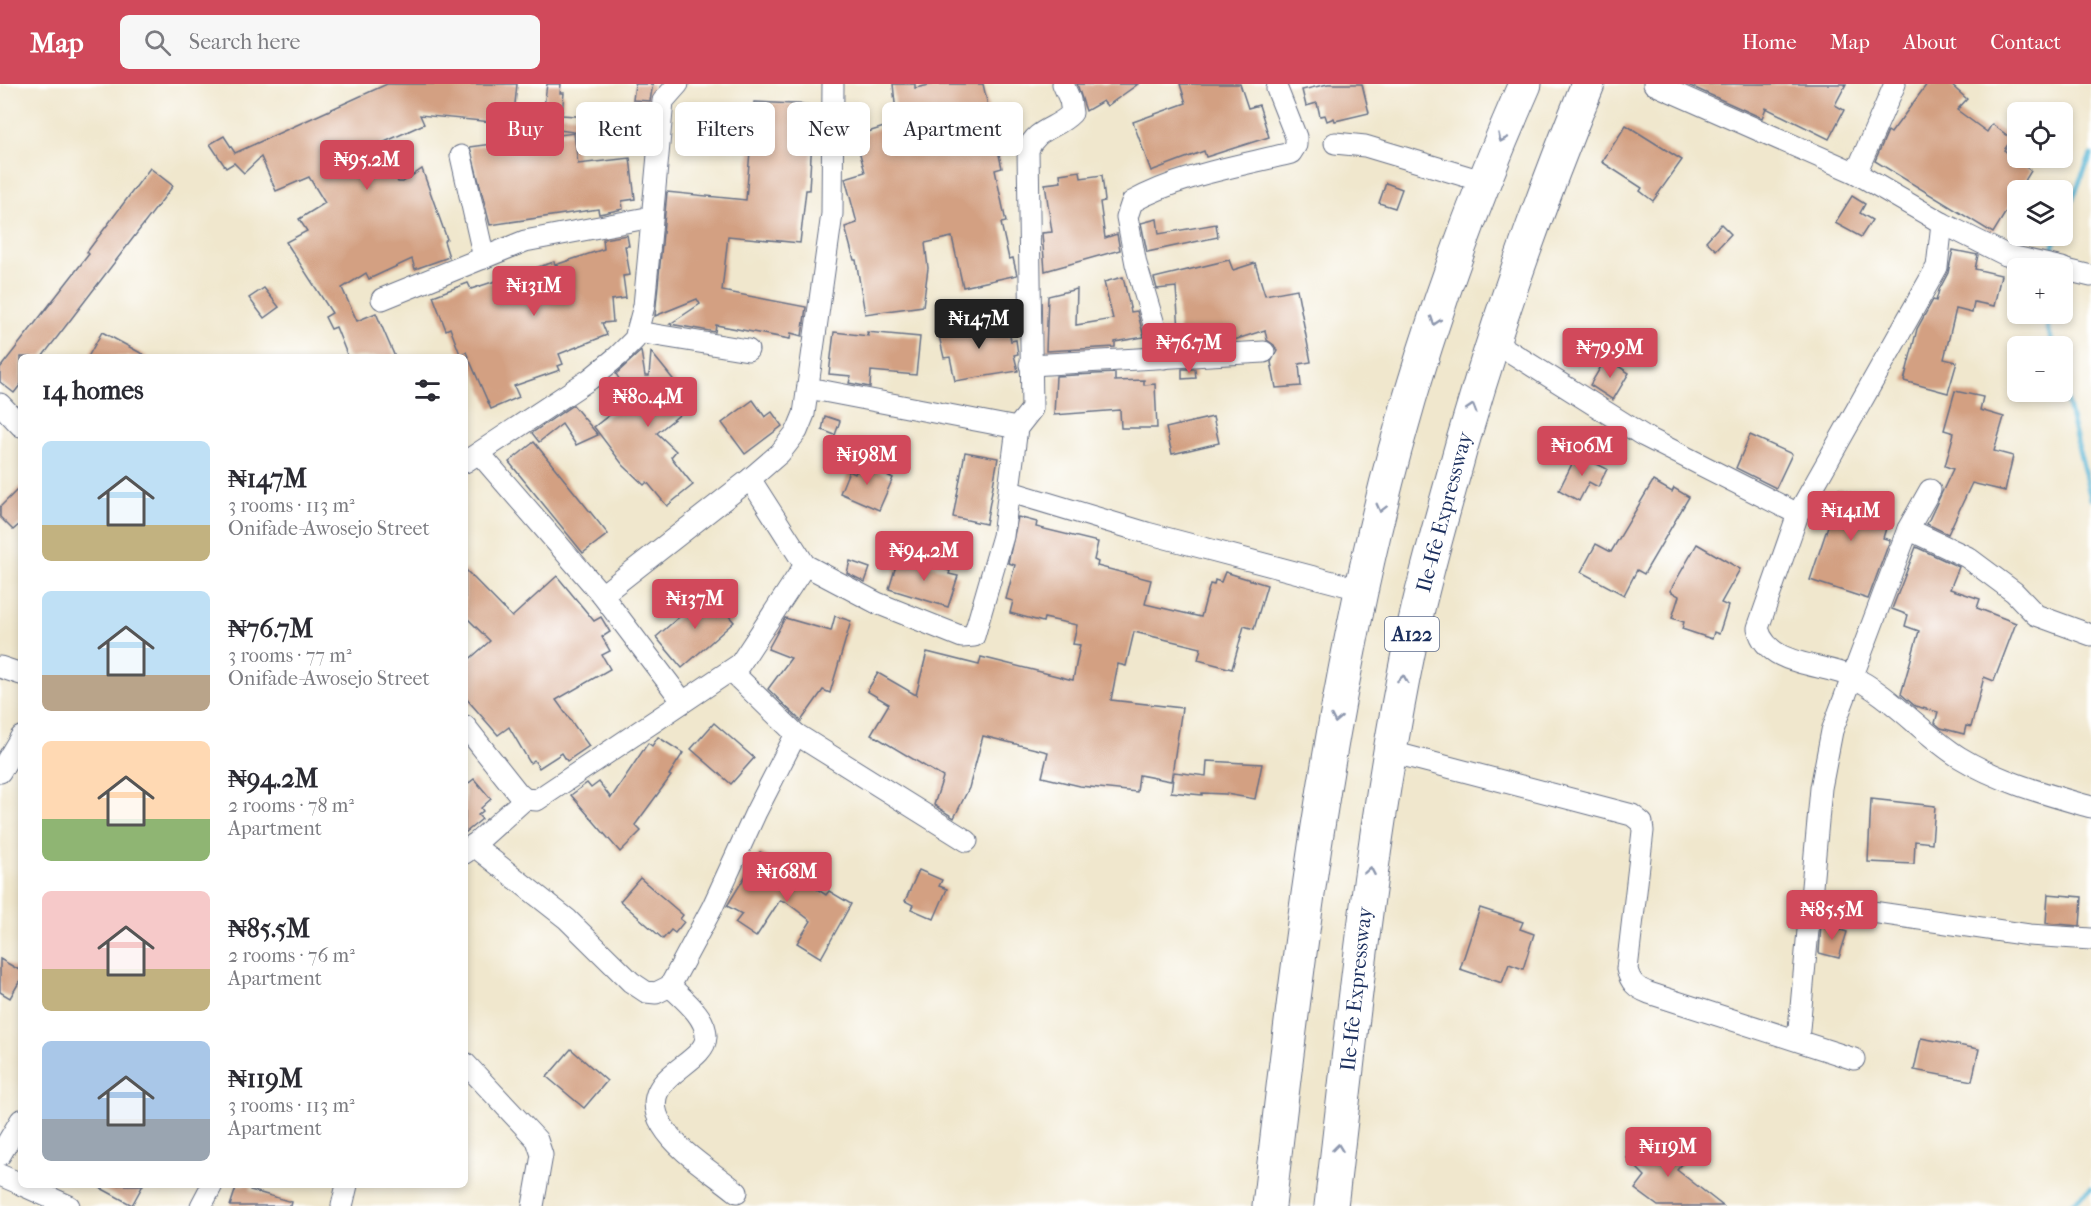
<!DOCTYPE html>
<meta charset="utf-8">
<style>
:root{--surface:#fff;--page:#f7f7f7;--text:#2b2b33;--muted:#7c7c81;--accent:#d1495b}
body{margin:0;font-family:"IM FELL French Canon",serif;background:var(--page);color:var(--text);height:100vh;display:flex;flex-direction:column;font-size:22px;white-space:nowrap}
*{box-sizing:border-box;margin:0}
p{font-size:20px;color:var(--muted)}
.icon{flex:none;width:33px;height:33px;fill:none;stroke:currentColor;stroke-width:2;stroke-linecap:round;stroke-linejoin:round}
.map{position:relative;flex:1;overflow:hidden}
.details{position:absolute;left:18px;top:270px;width:450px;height:834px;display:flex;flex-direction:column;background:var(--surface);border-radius:9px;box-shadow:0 3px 9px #0003}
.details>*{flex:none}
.banner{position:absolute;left:486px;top:18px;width:570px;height:54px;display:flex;gap:12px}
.fabs{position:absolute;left:2007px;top:18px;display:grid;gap:12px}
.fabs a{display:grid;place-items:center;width:66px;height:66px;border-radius:9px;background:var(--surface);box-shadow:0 3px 9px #0003;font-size:30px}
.price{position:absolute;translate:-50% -51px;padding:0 14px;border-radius:6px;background:var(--accent);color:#fff;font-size:20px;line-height:39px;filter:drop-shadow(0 2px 3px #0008)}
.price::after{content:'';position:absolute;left:50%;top:36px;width:18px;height:14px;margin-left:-9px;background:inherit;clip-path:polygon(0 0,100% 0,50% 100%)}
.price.active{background:#222;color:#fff}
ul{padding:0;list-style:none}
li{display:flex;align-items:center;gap:18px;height:150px;padding:0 24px}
li span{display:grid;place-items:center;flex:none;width:168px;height:120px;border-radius:9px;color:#555}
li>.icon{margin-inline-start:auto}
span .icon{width:72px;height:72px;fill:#fffc;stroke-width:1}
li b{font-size:26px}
h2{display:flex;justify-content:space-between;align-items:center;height:72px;padding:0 24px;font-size:26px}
.chip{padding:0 21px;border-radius:9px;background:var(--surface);box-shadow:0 3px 9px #0003;font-size:21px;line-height:54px}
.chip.active{background:var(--accent);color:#fff}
header{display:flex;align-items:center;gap:36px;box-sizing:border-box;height:84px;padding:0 30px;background:var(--accent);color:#fff}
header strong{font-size:28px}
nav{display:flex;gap:33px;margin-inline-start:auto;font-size:21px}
.search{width:420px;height:54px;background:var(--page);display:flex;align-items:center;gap:15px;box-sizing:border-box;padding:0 21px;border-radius:9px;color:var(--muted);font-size:22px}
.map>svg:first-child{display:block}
</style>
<header>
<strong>Map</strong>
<div class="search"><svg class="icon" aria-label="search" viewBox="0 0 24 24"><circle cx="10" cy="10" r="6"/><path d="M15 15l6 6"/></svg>Search here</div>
<nav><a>Home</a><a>Map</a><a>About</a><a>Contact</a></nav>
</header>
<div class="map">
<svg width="2091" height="1122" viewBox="0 0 2091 1122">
<rect width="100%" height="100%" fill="#fff"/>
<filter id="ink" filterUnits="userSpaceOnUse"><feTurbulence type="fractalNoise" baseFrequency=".0167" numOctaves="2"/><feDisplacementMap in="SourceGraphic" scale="12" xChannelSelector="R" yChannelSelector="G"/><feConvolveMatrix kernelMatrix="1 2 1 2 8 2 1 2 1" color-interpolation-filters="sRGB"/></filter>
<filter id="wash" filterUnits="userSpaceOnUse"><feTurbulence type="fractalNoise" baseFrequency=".008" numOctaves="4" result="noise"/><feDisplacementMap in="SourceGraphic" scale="24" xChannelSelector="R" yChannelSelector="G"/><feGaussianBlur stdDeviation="1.35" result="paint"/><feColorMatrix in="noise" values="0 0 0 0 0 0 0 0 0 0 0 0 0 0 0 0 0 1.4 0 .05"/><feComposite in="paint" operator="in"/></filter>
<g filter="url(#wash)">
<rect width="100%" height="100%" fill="#f0e7cd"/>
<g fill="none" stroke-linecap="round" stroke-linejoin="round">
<g stroke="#56b5d4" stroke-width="5">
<polyline points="2062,139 2091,71"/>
<polyline points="2051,176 2053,161 2057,152"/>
<polyline points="2047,230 2047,240 2053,262"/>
<polyline points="2062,297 2091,415"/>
<polyline points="2068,1122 2091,1104"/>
</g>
</g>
<g id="blocks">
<g fill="#d3a082">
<polygon points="387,0 517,0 513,40 420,31 424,40 380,60 398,98 403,98 422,85 447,155 444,157 449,173 415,185 412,175 369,195 366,189 342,204 357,237 376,229 395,273 348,273 336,243 331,245 325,233 332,229 286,158 307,147 299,135 325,119 309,93 276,107 261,73 244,89 234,79 226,84 210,60 224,52 235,69"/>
<polygon points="547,0 561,0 560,9 564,9 562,31 589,33 588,50 522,41 523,29 543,30"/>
<polygon points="635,0 653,0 650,17 633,16"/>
<polygon points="893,0 915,0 915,4 934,0 983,0 1002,84 995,86 1006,138 1001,139 1009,175 1013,174 1017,191 963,203 952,153 925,159 928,184 923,222 865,230 856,176 854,176 845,143 857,139 845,94 865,88 855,52 897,39"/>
<polygon points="1077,0 1138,0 1107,22 1103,17 1086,27"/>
<polygon points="1180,0 1240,0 1248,24 1259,21 1269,53 1206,73 1204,67 1151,87 1133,38 1186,19"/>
<polygon points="1328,0 1362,0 1369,29 1335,37 1334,34 1327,37 1325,31 1320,32 1317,19 1306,22 1302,6"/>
<polygon points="1686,0 1846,0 1835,21 1844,26 1829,55 1766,24 1762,34"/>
<polygon points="1927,0 1950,0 1967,15 1957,26 1987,48 1992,40 2012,55 2004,66 2031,87 1993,149 1875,77 1888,47 1891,49"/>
<polygon points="754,18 814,21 809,106 806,106 800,159 728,152 722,207 806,223 802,252 791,249 790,255 716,241 715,248 670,240 700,220 697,215 655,232 667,108 746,116"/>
<polygon points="591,29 637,30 637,46 591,45"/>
<polygon points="1626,41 1682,76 1653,117 1640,107 1642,104 1602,78"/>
<polygon points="574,49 578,80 630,74 635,115 622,117 623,125 599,130 598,125 490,141 470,63"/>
<polygon points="150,84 173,102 42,273 21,273 21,300 14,309 0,298 0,284 89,170 87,168"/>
<polygon points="1080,87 1081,94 1102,91 1105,117 1100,118 1105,154 1117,150 1120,166 1045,187 1042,149 1052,148 1045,100 1061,98 1060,90"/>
<polygon points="1386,99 1402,105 1395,124 1379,119"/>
<polygon points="1852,112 1865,120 1860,129 1872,136 1861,153 1835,139"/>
<polygon points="1157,135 1159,150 1216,140 1218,153 1147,168 1141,139"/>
<polygon points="1721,140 1731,150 1716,166 1706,157"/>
<polygon points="627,151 629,162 625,162 630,191 623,192 626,214 611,216 613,238 602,239 607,251 559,270 563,280 558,282 560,286 514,302 519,313 491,325 466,268 460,270 450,244 446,246 433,212 468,199 471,205 554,178 555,181 604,165 603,155"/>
<polygon points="1953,166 1978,171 1975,185 2001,191 1994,222 1974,218 1972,229 1956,225 1944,275 1957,278 1948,309 1904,297 1917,245 1933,216 1936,217 1939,206 1948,189"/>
<polygon points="1229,176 1233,186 1255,179 1265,211 1297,205 1311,278 1299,280 1301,302 1276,304 1271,278 1277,267 1274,261 1267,256 1265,246 1231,257 1224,257 1222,252 1199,259 1180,260 1176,203 1157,205 1154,194"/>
<polygon points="1123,193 1131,228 1137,227 1144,253 1115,258 1115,263 1046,267 1048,212 1077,205 1076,241 1113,235 1104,198"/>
<polygon points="264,204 279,223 264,234 249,214"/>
<polygon points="1001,234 1004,248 1009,247 1011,257 1016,256 1018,270 1014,271 1018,287 955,297 950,273 944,274 938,247"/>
<polygon points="102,248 148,273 88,273"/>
<polygon points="834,248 868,252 867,248 920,253 916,291 871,287 870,303 849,299 851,292 829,290"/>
<polygon points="641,267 645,292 649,292 651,268 693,320 657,349 676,367 671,373 693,401 667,422 647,398 644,401 623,381 594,343 631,314 616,290"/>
<polygon points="1606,274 1629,289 1613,316 1590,301"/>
<polygon points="1182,285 1195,285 1196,294 1182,295"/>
<polygon points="1115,289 1115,297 1144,296 1144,301 1155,300 1157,344 1121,344 1120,326 1054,331 1056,292"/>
<polygon points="1955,307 1983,313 1980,326 2004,333 1994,367 2013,372 2005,407 1972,399 1948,450 1927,440 1953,385 1945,382 1954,349 1944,346"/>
<polygon points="753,316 765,333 772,328 782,342 745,370 722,339"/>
<polygon points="573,321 598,351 576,361 562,340 539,358 532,349"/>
<polygon points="825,332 840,337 835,351 822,346"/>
<polygon points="1213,333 1219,359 1172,370 1166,344"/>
<polygon points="1750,351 1792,370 1776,404 1736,384"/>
<polygon points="534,358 608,450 583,469 509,378"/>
<polygon points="965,368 998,374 986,440 953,433"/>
<polygon points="1577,370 1607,385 1598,403 1589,398 1579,417 1559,406"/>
<polygon points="860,379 893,394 879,426 840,409 849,387 855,390"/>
<polygon points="1653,397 1672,408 1674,404 1689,413 1644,490 1637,486 1624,511 1581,488 1596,460 1611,468"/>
<polygon points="21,402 21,439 13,446 0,433 0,423"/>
<polygon points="1839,405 1893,421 1883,454 1890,456 1868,515 1810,496 1829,439 1810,434 1824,409 1837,413"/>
<polygon points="1018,433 1037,438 1036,443 1098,458 1094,476 1098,478 1097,482 1151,496 1145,520 1201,533 1210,500 1214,501 1215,496 1221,498 1225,488 1267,501 1254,545 1244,542 1232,585 1198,576 1201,564 1134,548 1126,582 1118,580 1111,616 1182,624 1171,697 1139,691 1137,708 1080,702 1042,693 1048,668 983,652 969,704 954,734 934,721 943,693 871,650 889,620 867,607 878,589 916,611 927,568 979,581 981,573 1073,596 1080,561 1073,560 1077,541 1044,534 1043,538 1010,529 1013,517 1006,515 1015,481 1008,479"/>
<polygon points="1697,460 1740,485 1721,519 1728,522 1719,550 1714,548 1712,555 1682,545 1684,538 1672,534 1679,512 1670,507"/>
<polygon points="1916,463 1959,483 1950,505 1980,515 1977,524 2016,539 1994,597 1984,593 1971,643 1966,642 1964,650 1941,644 1935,639 1938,628 1915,622 1901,610 1919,547 1905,542 1908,531 1892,525"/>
<polygon points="903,476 916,480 917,477 950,487 949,490 958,492 948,523 889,505 897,478 902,480"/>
<polygon points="850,477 870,484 865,498 847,489"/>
<polygon points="465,485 512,533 557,492 594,537 601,533 610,548 602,553 610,567 602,571 610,585 556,616 589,662 567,677 562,669 539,684 534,676 530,679 509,643 498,651 465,613 465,579 490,557 465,532"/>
<polygon points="708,508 734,538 682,584 656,553"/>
<polygon points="835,532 851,537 830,609 823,606 801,637 768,605 791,574 768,565 785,534 831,547"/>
<polygon points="714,639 754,674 731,700 691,665"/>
<polygon points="658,653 683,669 669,691 671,692 635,741 641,747 620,768 571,711 587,699 591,704 599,698 611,714 648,659 652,662"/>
<polygon points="1207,677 1262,680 1255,715 1226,710 1202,709 1202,711 1171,708 1174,688 1206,692"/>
<polygon points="474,695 491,715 481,724 483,727 478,731 482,735 465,749 465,702"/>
<polygon points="1871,715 1935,722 1932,759 1915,757 1914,780 1868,778"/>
<polygon points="760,768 826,811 829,807 851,820 821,874 797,859 811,837 786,818 780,816 756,853 735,839 742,830 727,822"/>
<polygon points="919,786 942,796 939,802 947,805 934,835 911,825 913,821 905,817"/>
<polygon points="640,794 683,831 680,835 684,838 675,849 671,846 663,855 620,817"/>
<polygon points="2048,810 2082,813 2080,842 2046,839"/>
<polygon points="1480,824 1523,838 1520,845 1534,850 1523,885 1509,880 1502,899 1460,885"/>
<polygon points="1821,840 1847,848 1839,874 1819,869"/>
<polygon points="0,875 21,887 21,895 10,914 0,908"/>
<polygon points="1921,954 1979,965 1972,997 1914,986"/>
<polygon points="571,965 607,997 584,1024 547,993"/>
<polygon points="1669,1053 1690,1071 1677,1086 1723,1122 1658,1122 1635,1105 1645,1092 1627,1074 1640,1060 1652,1072"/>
<polygon points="95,1101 143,1101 132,1121"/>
<polygon points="237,1101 251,1101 250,1106 292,1118 291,1122 230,1122"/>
</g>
</g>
</g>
<g filter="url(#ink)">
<use href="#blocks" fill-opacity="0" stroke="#666f85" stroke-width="1.5"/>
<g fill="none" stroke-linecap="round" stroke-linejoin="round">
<defs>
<g id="minor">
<polyline points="1654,0 1856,89 1942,139 2006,171 2062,184"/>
<polyline points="1335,59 1365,62 1482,97"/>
<polyline points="461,72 484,174"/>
<polyline points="1856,89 1895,0"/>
<path d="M1942 139 1937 183 1798 430 1758 544C1767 582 1820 579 1850 592 1886 607 1925 652 1959 673 2000 698 2046 710 2091 723"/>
<polyline points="2062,185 2091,192"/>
<polyline points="382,215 525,157 652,133"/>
<polyline points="637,248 748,266"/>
<polyline points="1493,257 1644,352 1798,430"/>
<path d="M1164 274 1136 180 1127 133 1132 118C1180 91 1239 82 1291 69L1296 61V53L1277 5"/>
<polyline points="1030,281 1264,268"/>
<polyline points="808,304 1017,344"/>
<polyline points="0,320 21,342"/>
<path d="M1017 344 1032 325 1028 66C1036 44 1057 45 1072 29L1070 16 1063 0"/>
<polyline points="479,369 602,511 683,618"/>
<polyline points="465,378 590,295 618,272 635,255 644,222 663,17 678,0"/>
<polyline points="750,395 805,481 877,519 962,553 974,552 1003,452 1017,344"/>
<polyline points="1011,408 1147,449 1363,506"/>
<polyline points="1908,445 1967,473 2014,508 2036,531 2091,551"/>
<polyline points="602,511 750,395 780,369 797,347 804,330 832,130 833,0"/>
<polyline points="0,583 21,590"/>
<polyline points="731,587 796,650 967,757"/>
<polyline points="465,642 518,709 525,715 537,716 740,580 805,481"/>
<path d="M1391 668 1632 731 1642 739 1643 747 1627 885C1630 898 1636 904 1649 909L1854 975"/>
<polyline points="0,688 21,653"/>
<polyline points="473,761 567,835 631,898 646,908 656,909 670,902 712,824 756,728 796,650"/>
<polyline points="465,769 525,715"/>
<polyline points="1811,819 2029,851 2091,855"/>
<path d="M670 902C682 914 707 933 706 953 705 982 633 993 662 1041 678 1068 713 1088 737 1108"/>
<polyline points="1798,956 1821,704 1832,647 1908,445 1930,406"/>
<polyline points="465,979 537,1056 542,1071 533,1122"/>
<polyline points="0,1071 21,1036"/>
<polyline points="0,1091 21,1100"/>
<polyline points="22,1101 69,1122"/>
<polyline points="201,1122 212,1101"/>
<polyline points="342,1122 347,1101"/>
</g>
<g id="trunk">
<path d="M1269 1122C1298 869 1329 613 1395 366 1429 241 1473 118 1525 0"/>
<path d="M1331 1122C1353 937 1371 752 1408 570 1418 519 1432 468 1446 418 1484 275 1532 136 1588 0"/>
</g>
</defs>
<use href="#minor" stroke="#666f85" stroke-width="23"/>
<use href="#trunk" stroke="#666f85" stroke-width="35"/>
<use href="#minor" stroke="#fff" stroke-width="21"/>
<use href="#trunk" stroke="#fff" stroke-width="33"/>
</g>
<defs><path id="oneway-chevron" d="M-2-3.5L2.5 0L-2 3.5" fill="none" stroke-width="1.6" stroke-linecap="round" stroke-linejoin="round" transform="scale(1.5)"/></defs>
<g stroke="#8d97ae">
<use href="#oneway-chevron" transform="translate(1502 54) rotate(114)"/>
<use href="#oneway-chevron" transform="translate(1435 237) rotate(108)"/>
<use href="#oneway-chevron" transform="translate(1472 324) rotate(-73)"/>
<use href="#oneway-chevron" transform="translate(1381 424) rotate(104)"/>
<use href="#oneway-chevron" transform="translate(1403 595) rotate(-81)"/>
<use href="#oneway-chevron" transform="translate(1336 635) rotate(101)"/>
<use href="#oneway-chevron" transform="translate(1370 787) rotate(-80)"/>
<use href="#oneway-chevron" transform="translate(1338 1064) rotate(-83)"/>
</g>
</g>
<g text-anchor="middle" stroke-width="5" stroke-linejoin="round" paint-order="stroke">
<rect fill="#fff" stroke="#5f6d8e" stroke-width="1.5" x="1385" y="533" width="54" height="34" rx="4.5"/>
<g font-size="20" font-weight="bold" fill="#1b2f5e">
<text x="1412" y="557">A122</text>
</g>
<g font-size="21" fill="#1b2f5e" stroke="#fff">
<text transform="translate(1444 428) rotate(-75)" y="7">Ile-Ife Expressway</text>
<text transform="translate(1356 905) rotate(-84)" y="7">Ile-Ife Expressway</text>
</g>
</g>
</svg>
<div class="fabs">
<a><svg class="icon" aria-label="locate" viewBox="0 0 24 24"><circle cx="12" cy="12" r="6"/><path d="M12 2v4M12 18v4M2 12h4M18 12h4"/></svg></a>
<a><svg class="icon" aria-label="layers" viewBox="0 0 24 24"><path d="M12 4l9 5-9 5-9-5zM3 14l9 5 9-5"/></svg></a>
<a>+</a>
<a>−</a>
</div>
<b class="price" style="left:367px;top:107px">₦95.2M</b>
<b class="price" style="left:534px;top:233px">₦131M</b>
<b class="price active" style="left:979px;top:266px">₦147M</b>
<b class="price" style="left:1189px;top:290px">₦76.7M</b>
<b class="price" style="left:1610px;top:295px">₦79.9M</b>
<b class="price" style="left:648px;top:344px">₦80.4M</b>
<b class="price" style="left:1582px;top:393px">₦106M</b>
<b class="price" style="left:867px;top:402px">₦198M</b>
<b class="price" style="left:1851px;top:458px">₦141M</b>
<b class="price" style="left:924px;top:498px">₦94.2M</b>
<b class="price" style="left:695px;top:546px">₦137M</b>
<b class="price" style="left:787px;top:819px">₦168M</b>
<b class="price" style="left:1832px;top:857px">₦85.5M</b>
<b class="price" style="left:1668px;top:1094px">₦119M</b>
<div class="banner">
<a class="chip active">Buy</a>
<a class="chip">Rent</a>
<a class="chip">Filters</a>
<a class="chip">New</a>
<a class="chip">Apartment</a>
</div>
<section class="details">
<h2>14 homes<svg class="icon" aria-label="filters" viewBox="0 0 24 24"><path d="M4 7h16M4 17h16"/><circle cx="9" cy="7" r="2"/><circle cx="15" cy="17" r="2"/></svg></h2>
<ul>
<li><span style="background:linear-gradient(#bfe0f5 70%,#c2b280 0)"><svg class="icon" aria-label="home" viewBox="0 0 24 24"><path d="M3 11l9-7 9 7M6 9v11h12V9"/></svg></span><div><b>₦147M</b><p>3 rooms · 113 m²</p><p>Onifade-Awosejo Street</p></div></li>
<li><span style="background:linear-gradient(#bfe0f5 70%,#b9a48a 0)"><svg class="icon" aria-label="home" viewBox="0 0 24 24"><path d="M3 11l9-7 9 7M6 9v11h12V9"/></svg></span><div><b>₦76.7M</b><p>3 rooms · 77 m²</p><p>Onifade-Awosejo Street</p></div></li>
<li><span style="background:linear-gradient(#ffd9b3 65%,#8fb573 0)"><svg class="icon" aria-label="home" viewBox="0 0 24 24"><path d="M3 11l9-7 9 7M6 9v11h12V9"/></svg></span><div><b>₦94.2M</b><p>2 rooms · 78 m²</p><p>Apartment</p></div></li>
<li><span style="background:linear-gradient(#f6c9c9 65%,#c2b280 0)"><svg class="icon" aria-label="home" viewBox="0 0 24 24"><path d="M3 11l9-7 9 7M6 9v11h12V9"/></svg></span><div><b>₦85.5M</b><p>2 rooms · 76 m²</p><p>Apartment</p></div></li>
<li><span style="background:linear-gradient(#a9c7e8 65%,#9aa5b1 0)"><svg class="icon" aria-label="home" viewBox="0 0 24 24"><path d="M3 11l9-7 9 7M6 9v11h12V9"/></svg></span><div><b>₦119M</b><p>3 rooms · 113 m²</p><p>Apartment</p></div></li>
</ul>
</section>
</div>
